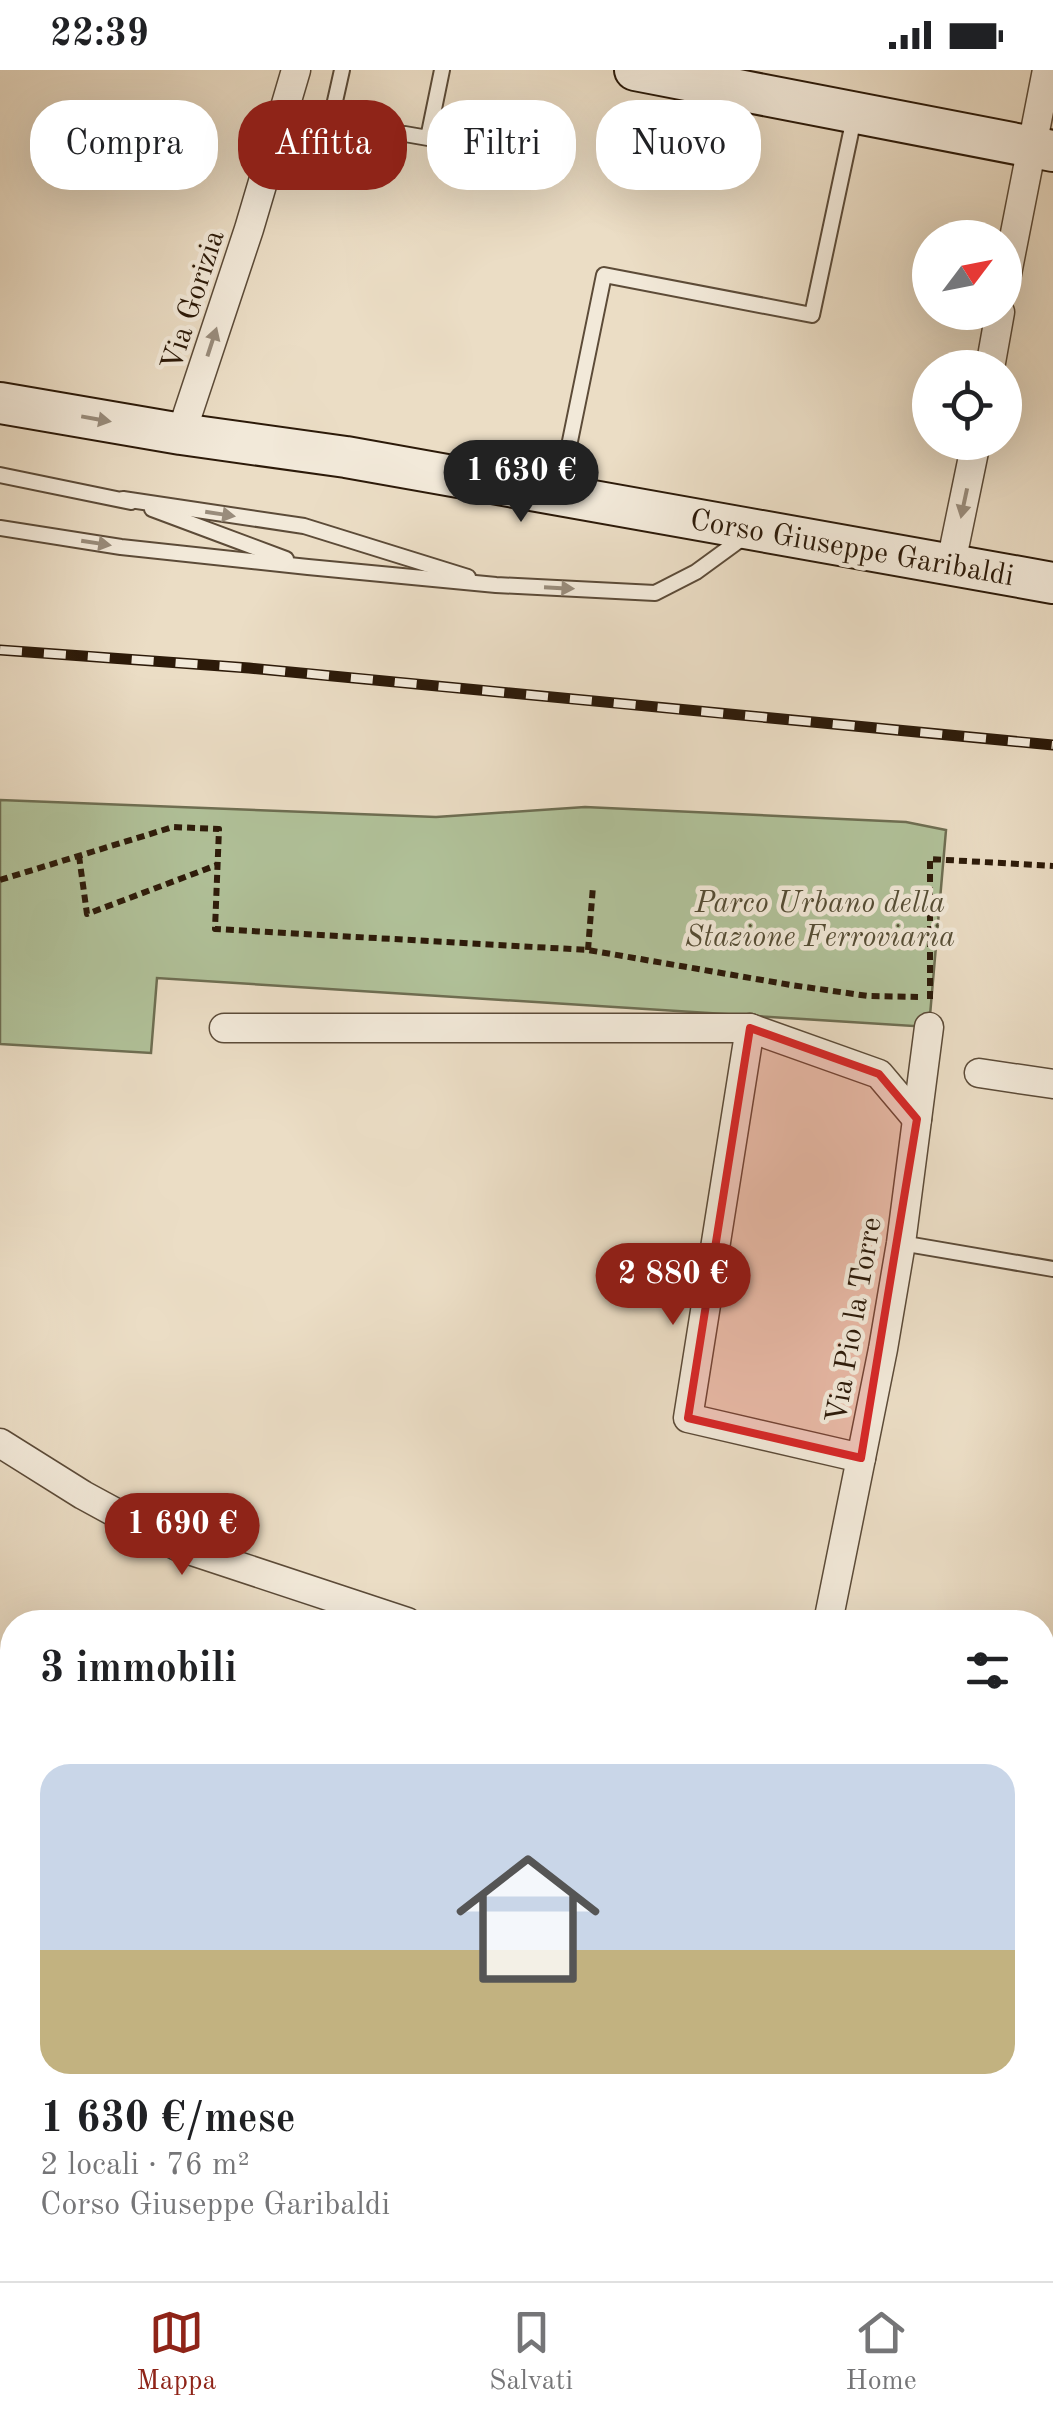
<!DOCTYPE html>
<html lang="it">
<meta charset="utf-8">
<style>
:root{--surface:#fff;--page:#f6f6f6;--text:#202124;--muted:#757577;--line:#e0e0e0;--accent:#8f2418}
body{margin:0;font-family:"Old Standard TT",serif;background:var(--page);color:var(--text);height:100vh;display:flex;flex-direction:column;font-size:38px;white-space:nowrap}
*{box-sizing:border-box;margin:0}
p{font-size:32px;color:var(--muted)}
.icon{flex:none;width:55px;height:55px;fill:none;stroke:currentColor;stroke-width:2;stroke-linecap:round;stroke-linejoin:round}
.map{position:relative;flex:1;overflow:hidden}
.panel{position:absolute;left:0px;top:1540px;width:1055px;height:672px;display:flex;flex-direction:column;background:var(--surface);border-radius:40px 40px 0 0;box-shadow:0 10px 40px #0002}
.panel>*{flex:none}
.banner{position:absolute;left:30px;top:30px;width:995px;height:90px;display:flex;gap:20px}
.needle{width:65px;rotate:58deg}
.tools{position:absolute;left:912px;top:150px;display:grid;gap:20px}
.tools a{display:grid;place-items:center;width:110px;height:110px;border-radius:50%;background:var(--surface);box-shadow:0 10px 40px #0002;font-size:50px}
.price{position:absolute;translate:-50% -85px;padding:0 22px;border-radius:35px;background:var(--accent);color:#fff;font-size:32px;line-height:65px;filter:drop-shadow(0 2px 5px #0008)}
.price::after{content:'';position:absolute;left:50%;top:60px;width:30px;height:22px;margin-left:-15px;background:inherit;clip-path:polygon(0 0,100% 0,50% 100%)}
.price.current{background:#222;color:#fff}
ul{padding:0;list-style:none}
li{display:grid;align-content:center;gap:20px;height:530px;padding:0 40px}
li span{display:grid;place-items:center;height:310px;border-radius:30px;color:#555}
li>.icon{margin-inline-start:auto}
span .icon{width:180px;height:180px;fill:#fffc;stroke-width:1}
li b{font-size:42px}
h2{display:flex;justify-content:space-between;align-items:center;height:120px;padding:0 40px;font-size:42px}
.pill{padding:0 35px;border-radius:40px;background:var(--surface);box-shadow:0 10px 40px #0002;font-size:35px;line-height:90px}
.pill.current{background:var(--accent);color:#fff}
.status{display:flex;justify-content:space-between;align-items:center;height:70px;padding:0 50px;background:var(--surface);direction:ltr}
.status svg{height:28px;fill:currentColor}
.menu{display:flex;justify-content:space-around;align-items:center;height:140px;border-top:2px solid var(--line);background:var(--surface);font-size:28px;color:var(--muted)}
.menu a{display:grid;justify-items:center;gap:5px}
.menu .current{color:var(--accent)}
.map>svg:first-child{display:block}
</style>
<div class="status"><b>22:39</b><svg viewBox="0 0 49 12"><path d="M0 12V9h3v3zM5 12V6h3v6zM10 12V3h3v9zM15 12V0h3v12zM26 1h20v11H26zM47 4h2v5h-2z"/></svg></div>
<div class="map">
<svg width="1053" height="2211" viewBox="0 0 1053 2211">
<rect width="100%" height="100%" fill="#ebddc5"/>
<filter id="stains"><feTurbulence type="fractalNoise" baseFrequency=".002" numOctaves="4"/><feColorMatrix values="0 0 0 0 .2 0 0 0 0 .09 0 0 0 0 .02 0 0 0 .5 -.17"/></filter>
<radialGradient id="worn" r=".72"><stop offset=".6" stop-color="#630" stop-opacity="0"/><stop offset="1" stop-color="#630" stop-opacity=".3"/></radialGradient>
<polygon fill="#b1c29a" stroke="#6e6e52" stroke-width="2.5" points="0,730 436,747 585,737 906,752 946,760 929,957 157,908 151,983 0,974"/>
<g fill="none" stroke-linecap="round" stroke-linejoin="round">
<defs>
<g id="service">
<polyline points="342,0 331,49 370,58"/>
<polyline points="405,64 428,68 442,0"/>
<polyline points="0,405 131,432"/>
<polyline points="560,420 604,205 812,245 854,48"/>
<polyline points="123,429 304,456 468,507"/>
<polyline points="152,439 286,489"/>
<polyline points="0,458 121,477 308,497 496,515 655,523 696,502 744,467"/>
<polyline points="901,1173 1053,1199"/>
</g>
<g id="minor">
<polyline points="1005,214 1047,0"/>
<polyline points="990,298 1000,242"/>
<polyline points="181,364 249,159 296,0"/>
<polyline points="951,493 976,372"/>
<polyline points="224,958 750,958 879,1004 917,1049"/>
<polyline points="750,958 688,1348 861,1388"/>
<polyline points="979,1003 1053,1014"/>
<polyline points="0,1373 83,1425 177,1476 407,1552"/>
<polyline points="828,1552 883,1279 901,1173 929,957"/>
<polyline points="0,1608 12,1612"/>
<polyline points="1042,1719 1053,1722"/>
<polyline points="0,1924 12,1898"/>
<polyline points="137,2200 151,2211"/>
<polyline points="236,2211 243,2200"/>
<polyline points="280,2211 287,2200"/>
<polyline points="535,2211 543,2200"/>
</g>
<g id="secondary">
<polyline points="635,0 1053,81"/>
<polyline points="0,333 181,364 346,387 1053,513"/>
</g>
</defs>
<use href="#service" stroke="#5c4b38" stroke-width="18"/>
<use href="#minor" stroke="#5c4b38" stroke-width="31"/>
<use href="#secondary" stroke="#2c1a09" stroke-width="44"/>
<g stroke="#2c1a09" stroke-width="6" stroke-dasharray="8 5" stroke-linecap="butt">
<polyline points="79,786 87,844 217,795"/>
<polyline points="0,810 173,757 219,759 215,859 588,880 791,915 868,926 918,927"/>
<polyline points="588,880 593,816"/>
<polyline points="930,929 930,789 1053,796"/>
</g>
<use href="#service" stroke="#f2e9d9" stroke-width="14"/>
<use href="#minor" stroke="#f2e9d9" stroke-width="28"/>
<use href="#secondary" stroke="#f2e9d9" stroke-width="40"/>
<defs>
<polyline id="rail" points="0,580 249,598 1053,675"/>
</defs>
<use href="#rail" stroke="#2c1a09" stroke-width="11"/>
<use href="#rail" stroke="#f2e9d9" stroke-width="8" stroke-dasharray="22" stroke-linecap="butt"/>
</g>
<defs><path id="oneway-solid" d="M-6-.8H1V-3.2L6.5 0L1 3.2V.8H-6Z" transform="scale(2.5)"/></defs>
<g fill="#998c7b">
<use href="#oneway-solid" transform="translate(212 272) rotate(-72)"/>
<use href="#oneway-solid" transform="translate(96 349) rotate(10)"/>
<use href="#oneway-solid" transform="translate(964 433) rotate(102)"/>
<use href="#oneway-solid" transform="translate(220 444) rotate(9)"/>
<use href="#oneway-solid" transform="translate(96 473) rotate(9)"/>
<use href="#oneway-solid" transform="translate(559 518) rotate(3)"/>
</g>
<path fill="#d62828" fill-opacity="0.2" stroke="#d62828" stroke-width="8" stroke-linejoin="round" d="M750 958 879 1004 917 1049 861 1388 688 1348Z"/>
<g text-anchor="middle" stroke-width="9" stroke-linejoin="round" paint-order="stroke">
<g font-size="30" fill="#2c1a09" stroke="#f2e9d9">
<text transform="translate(192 230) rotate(-72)" y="10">Via Gorizia</text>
<text transform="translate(852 477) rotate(10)" y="10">Corso Giuseppe Garibaldi</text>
<text transform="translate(853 1250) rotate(-80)" y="10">Via Pio la Torre</text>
</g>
<g font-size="30" font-style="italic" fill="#544c34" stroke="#f2e9d9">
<text x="820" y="842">Parco Urbano della<tspan x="820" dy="34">Stazione Ferroviaria</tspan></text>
</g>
</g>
<rect width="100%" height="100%" filter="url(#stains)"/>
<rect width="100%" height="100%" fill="url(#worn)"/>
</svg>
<div class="tools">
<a><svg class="needle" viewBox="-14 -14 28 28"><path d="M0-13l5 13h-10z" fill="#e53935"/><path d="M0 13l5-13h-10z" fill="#757577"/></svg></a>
<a><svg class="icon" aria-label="locate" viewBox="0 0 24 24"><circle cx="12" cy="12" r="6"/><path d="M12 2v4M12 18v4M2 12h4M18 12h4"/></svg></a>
</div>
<b class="price current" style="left:521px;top:455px">1 630 €</b>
<b class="price" style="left:673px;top:1258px">2 880 €</b>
<b class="price" style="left:182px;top:1508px">1 690 €</b>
<div class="banner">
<a class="pill">Compra</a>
<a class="pill current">Affitta</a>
<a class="pill">Filtri</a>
<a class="pill">Nuovo</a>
</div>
<section class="panel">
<h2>3 immobili<svg class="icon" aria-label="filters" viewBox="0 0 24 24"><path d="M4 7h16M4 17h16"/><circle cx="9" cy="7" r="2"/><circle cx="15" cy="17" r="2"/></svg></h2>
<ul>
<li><span style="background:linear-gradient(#c9d6e8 60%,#c2b280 0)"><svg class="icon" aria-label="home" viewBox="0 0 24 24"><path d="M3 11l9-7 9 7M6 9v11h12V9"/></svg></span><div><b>1 630 €/mese</b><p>2 locali · 76 m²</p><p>Corso Giuseppe Garibaldi</p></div></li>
</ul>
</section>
</div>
<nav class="menu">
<a class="current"><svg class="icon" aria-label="map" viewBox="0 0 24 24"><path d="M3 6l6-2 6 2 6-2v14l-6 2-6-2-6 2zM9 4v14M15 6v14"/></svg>Mappa</a>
<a><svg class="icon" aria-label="saved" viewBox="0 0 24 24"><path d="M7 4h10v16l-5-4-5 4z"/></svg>Salvati</a>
<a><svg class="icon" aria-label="home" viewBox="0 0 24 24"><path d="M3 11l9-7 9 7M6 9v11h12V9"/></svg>Home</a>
</nav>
